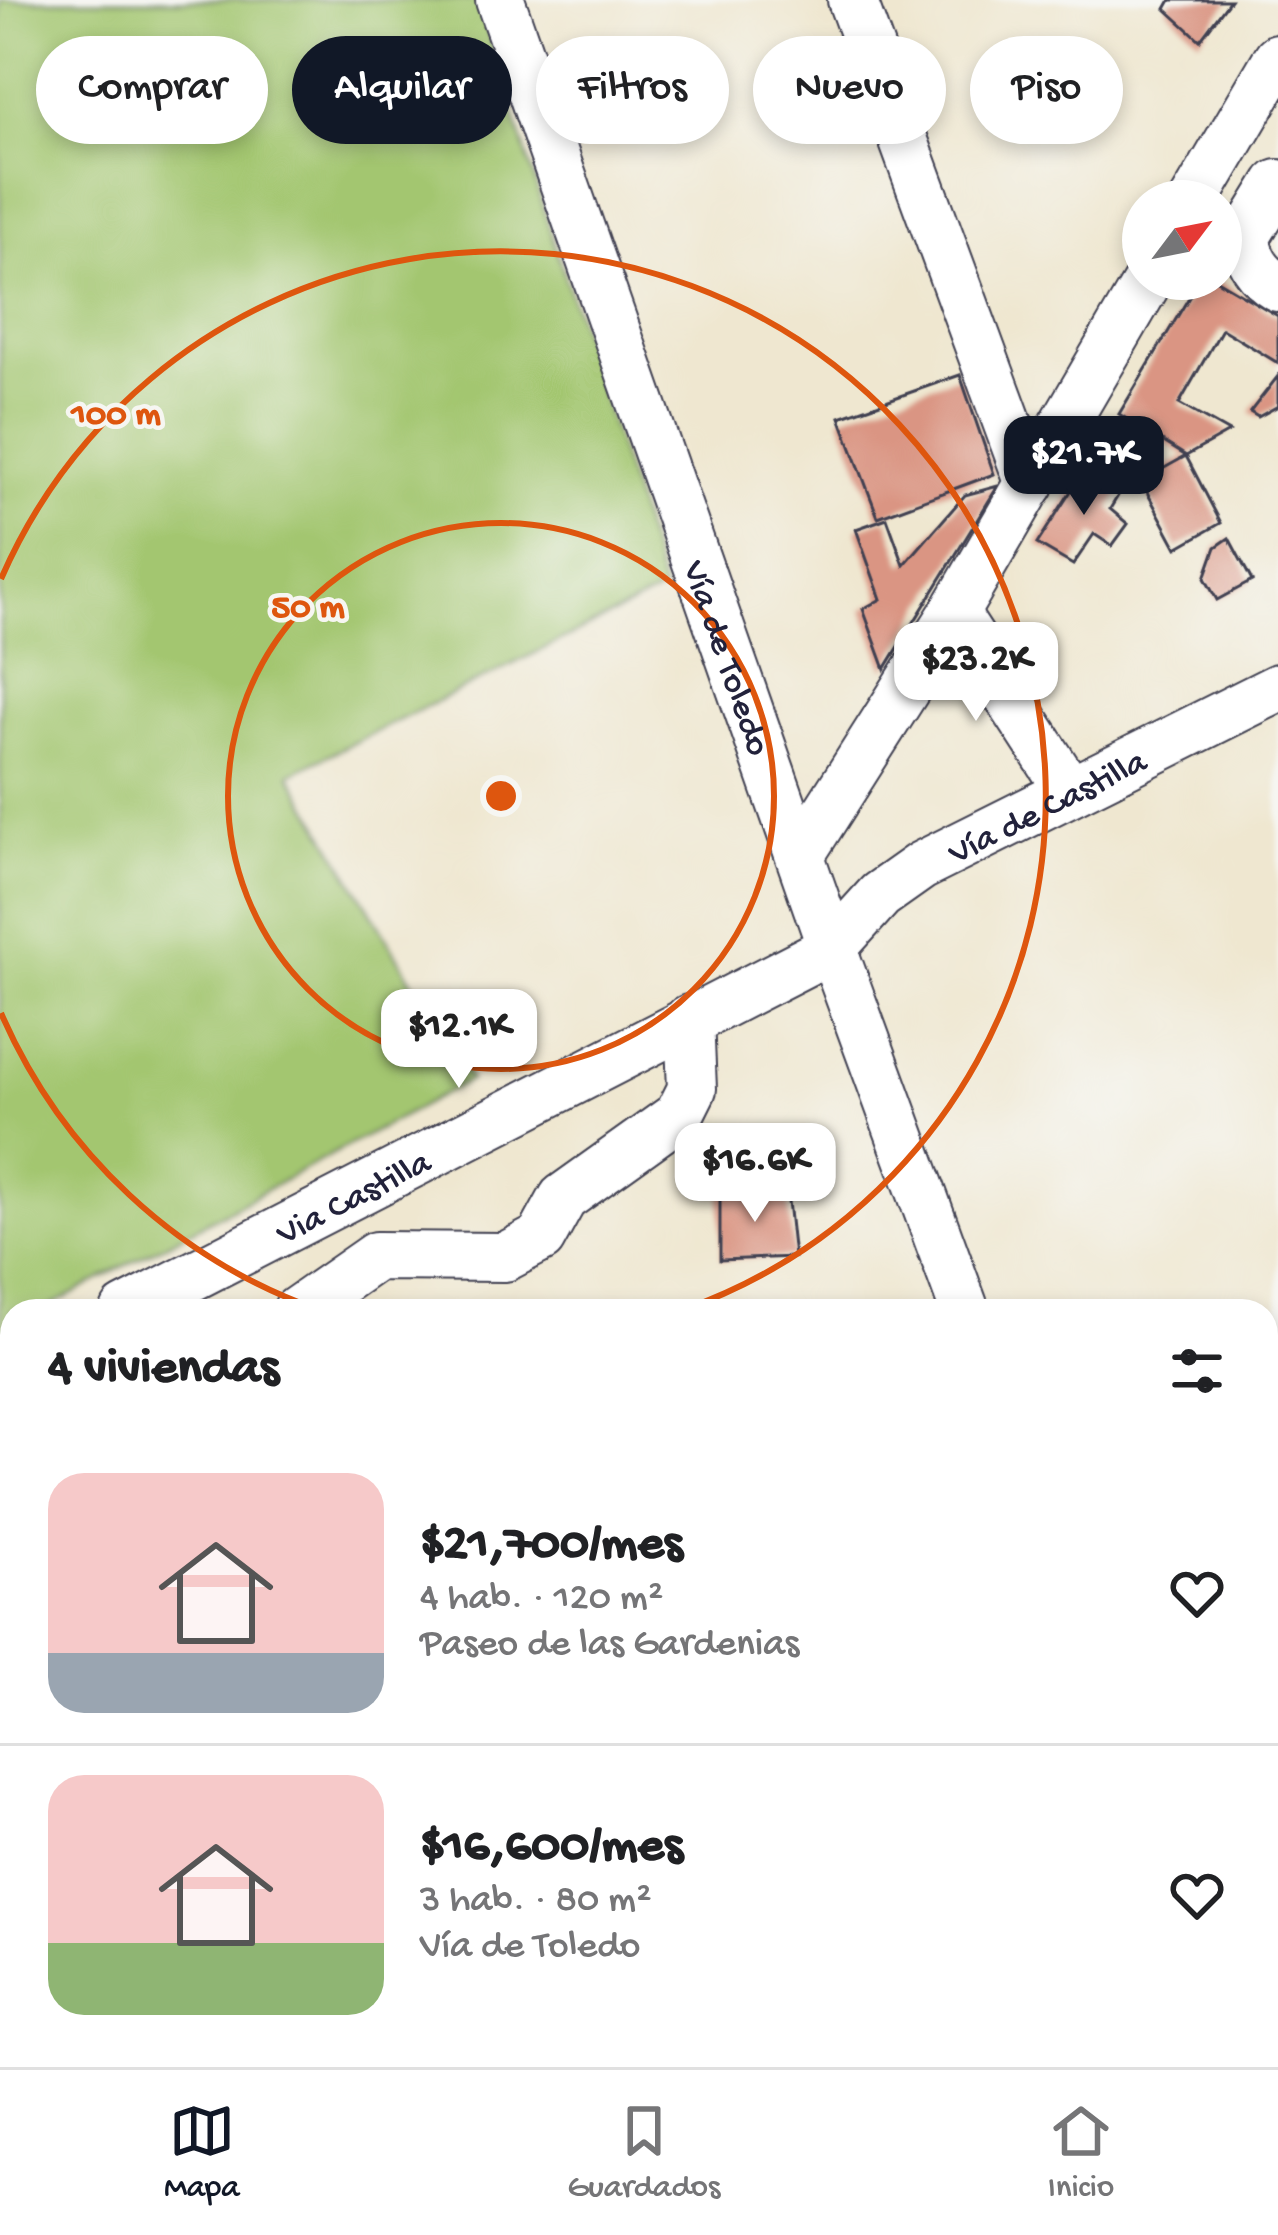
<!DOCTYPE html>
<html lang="es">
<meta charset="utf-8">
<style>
:root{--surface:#fff;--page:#f2f2f2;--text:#202124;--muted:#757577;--line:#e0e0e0;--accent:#111827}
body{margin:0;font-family:"Gochi Hand",sans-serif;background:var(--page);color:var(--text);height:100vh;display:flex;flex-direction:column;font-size:45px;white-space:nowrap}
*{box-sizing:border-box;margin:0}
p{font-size:39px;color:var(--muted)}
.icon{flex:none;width:66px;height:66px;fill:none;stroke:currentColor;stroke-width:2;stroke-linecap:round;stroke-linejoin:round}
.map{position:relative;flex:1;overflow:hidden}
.side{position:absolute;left:0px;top:1299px;width:1278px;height:768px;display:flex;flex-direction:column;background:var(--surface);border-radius:36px 36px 0 0;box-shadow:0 6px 18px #0003}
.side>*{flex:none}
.top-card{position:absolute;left:36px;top:36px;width:1206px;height:108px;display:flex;gap:24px}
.needle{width:78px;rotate:58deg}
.buttons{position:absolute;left:1122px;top:180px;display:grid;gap:24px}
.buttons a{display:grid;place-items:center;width:120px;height:120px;border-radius:50%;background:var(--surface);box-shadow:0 6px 18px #0003;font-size:60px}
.price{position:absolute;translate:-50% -102px;padding:0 27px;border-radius:24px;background:#fff;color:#222;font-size:39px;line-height:78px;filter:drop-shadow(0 3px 6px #0008)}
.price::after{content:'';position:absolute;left:50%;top:72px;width:36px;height:27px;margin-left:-18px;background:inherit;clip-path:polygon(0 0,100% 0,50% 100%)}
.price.on{background:var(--accent);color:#fff}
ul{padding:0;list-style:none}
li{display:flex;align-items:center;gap:36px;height:300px;padding:0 48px}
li+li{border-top:3px solid var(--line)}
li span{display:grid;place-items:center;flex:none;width:336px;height:240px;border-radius:36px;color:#555}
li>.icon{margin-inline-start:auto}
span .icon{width:144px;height:144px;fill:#fffc;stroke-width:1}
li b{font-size:51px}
h2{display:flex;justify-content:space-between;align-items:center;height:144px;padding:0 48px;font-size:51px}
.pill{padding:0 42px;border-radius:54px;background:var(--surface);box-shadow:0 6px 18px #0003;font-size:42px;line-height:108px}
.pill.on{background:var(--accent);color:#fff}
.tab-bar{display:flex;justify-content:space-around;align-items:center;height:168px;border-top:3px solid var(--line);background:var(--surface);font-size:33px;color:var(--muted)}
.tab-bar a{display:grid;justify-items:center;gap:6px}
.tab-bar .on{color:var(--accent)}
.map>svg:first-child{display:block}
</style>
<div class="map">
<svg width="1278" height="2067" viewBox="0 0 1278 2067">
<rect width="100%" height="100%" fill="#f6f6f2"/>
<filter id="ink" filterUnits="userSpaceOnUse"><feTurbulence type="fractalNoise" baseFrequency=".00833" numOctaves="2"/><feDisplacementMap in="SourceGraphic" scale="24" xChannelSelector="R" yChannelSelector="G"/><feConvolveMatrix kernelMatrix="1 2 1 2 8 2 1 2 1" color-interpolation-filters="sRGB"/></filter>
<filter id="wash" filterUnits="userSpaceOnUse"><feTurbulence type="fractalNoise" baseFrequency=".004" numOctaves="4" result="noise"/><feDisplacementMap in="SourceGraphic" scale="48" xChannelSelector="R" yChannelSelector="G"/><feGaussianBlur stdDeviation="2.7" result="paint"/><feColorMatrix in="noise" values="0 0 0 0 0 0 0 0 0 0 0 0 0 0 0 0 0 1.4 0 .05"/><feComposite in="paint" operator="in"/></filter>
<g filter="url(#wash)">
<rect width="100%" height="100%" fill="#efe7d0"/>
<g fill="#a3c670" stroke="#627456" stroke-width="3">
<polygon points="0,0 478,0 663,590 290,774 470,1080 41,1311 12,1311 12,1327 0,1333"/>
<polygon points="0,1885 12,1885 12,2055 49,2055 49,2067 0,2067"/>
<polygon points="136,2055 1126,2055 1130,2067 137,2067"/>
</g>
<g id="blocks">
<g fill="#da9583">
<polygon points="1171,0 1230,0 1200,40 1166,9"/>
<polygon points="1200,279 1215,279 1278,316 1278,363 1222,329 1179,404 1229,432 1186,456 1221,523 1177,548 1141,481 1186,456 1119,414"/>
<polygon points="960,375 994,474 878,517 840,417"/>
<polygon points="1278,376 1278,406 1258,417 1250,412"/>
<polygon points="1087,466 1122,489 1110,509 1128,524 1112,546 1094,534 1073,565 1037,544"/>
<polygon points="998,486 885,669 863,609 881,599 856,529 887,518 904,565 965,495"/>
<polygon points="1229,538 1252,581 1217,600 1205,578 1216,547"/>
<polygon points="720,1187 787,1192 794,1257 720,1260"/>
<polygon points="12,1424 12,1497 0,1472 0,1430"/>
</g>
</g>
</g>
<g filter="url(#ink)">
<use href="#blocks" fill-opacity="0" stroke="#414051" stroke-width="3"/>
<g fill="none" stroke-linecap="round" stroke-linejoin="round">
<defs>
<g id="minor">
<path id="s1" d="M500 0 832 948 965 1311"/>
<polyline points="852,0 1030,484"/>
<path d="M1278 184 1246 236C1247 259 1258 275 1278 287"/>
<polyline points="1194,201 1278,58"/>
<polyline points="954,613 1069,790"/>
<polyline points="800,855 954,613 1149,279"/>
<path id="s2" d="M125 1311 832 948 880 895 921 866 1278 688"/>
<polyline points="297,1311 376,1256 505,1257 541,1238 563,1198 679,1115 692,1089 689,1019"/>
<polyline points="0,1376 12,1370"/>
<polyline points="1266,2016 1278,2055"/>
<polyline points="1164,2055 1168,2067"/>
</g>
<g id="highway">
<polyline points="1266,1721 1278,1721"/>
<polyline points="0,1729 12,1729"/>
<polyline points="0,1809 12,1810"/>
<polyline points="1266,1809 1278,1809"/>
</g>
</defs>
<use href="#minor" stroke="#414051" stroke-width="52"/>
<use href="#highway" stroke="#414051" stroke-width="70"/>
<use href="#minor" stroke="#fff" stroke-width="48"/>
<use href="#highway" stroke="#fff" stroke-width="66"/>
</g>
</g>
<g fill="none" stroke="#de560e" stroke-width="6">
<circle cx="501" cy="796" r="273"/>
<path d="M319 1310A545 545 0 0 1 1 1013M1 579A545 545 0 1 1 683 1310"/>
</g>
<g text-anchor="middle" stroke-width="9" stroke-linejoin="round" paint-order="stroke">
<g font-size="36" fill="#22223b" stroke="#f6f6f2">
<text dy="13" stroke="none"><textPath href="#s1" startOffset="696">Vía de Toledo</textPath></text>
<text dy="13" stroke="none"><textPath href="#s2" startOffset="1056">Vía de Castilla</textPath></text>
<text dy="13" stroke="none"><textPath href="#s2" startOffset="255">Via Castilla</textPath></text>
</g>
</g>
<circle cx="501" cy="796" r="18" fill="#de560e" stroke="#f6f6f2" stroke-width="6"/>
<g font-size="36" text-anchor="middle" font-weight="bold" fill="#de560e" stroke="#f6f6f2" stroke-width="9" stroke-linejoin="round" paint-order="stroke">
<text x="116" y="423">100 m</text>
<text x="308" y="616">50 m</text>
</g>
</svg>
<div class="buttons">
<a><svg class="needle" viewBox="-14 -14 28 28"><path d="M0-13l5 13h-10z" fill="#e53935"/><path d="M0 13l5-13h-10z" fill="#757577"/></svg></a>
</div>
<b class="price on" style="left:1084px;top:518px">$21.7K</b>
<b class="price" style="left:976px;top:724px">$23.2K</b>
<b class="price" style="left:459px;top:1091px">$12.1K</b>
<b class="price" style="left:755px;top:1225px">$16.6K</b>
<div class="top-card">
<a class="pill">Comprar</a>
<a class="pill on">Alquilar</a>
<a class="pill">Filtros</a>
<a class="pill">Nuevo</a>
<a class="pill">Piso</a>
</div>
<section class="side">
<h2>4 viviendas<svg class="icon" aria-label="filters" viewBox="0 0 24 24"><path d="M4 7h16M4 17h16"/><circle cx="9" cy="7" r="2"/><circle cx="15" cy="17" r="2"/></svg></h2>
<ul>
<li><span style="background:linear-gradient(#f6c9c9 75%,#9aa5b1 0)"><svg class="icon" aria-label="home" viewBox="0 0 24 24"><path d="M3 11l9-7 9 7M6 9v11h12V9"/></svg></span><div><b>$21,700/mes</b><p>4 hab. · 120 m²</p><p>Paseo de las Gardenias</p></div><svg class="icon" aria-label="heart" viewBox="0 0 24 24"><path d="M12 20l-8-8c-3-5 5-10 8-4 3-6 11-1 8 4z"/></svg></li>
<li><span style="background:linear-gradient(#f6c9c9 70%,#8fb573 0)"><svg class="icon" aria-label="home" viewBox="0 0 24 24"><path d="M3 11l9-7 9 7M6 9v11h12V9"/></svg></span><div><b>$16,600/mes</b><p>3 hab. · 80 m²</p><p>Vía de Toledo</p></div><svg class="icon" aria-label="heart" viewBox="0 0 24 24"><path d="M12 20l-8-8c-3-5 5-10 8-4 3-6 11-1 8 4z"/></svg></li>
</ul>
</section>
</div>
<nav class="tab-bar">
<a class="on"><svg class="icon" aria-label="map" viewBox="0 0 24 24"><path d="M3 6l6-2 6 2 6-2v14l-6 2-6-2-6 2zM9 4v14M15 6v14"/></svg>Mapa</a>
<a><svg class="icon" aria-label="saved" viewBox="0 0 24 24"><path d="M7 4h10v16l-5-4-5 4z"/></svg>Guardados</a>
<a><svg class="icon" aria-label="home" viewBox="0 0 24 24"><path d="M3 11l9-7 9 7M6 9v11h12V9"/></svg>Inicio</a>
</nav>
